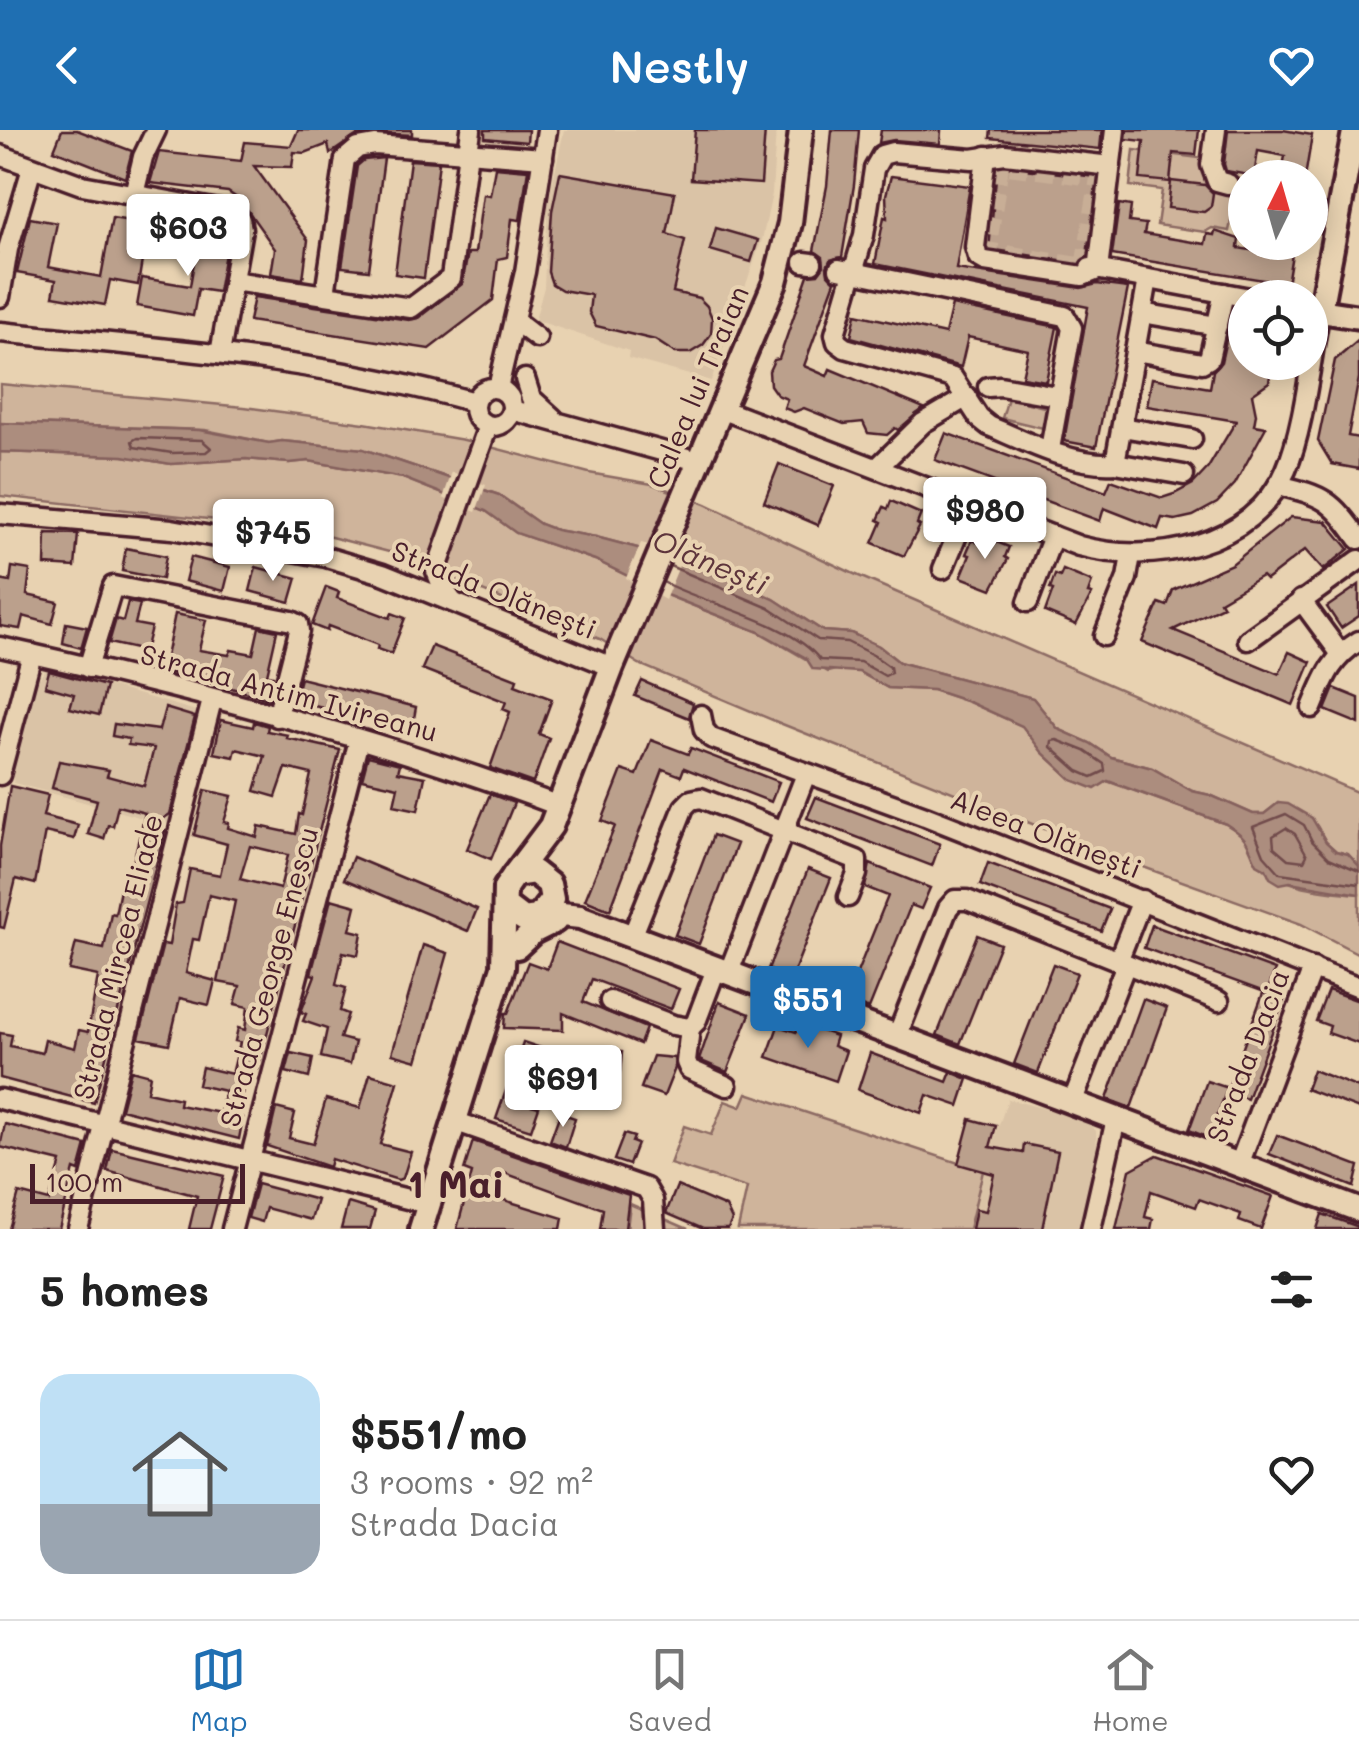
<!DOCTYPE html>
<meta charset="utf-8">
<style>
:root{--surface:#fff;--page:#f2f2f2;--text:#222;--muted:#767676;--line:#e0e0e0;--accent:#1f6fb2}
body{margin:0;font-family:Mali,sans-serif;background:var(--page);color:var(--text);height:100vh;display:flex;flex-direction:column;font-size:38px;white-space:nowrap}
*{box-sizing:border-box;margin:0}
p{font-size:32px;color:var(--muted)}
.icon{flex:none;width:55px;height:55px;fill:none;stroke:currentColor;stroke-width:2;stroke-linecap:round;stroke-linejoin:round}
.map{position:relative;height:1099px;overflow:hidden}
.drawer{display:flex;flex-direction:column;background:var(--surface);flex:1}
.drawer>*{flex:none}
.needle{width:65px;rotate:5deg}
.tools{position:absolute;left:1228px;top:30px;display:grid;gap:20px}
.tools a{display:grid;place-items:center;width:100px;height:100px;border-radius:50%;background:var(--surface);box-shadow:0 5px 25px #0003;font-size:50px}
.scale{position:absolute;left:30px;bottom:25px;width:215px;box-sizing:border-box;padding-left:10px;border:5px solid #4a1f2b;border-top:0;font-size:28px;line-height:35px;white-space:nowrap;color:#4a1f2b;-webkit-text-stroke:8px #e8d2b1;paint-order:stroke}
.price{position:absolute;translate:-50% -85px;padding:0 22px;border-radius:10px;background:#fff;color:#222;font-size:32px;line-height:65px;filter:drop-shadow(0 2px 5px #0008)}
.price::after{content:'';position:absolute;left:50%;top:60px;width:30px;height:22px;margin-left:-15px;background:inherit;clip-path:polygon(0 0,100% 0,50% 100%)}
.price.on{background:var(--accent);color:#fff}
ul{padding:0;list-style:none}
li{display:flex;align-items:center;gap:30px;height:250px;padding:0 40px}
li+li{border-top:2px solid var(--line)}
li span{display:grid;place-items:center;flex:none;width:280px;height:200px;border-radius:30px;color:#555}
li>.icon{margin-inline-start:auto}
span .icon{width:120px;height:120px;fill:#fffc;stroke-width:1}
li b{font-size:42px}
h2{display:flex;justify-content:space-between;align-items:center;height:120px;padding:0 40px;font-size:42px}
header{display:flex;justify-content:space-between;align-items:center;height:130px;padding:0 40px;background:var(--accent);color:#fff;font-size:45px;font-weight:600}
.dock{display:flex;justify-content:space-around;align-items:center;height:140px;border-top:2px solid var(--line);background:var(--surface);font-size:28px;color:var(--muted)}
.dock a{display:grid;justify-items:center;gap:5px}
.dock .on{color:var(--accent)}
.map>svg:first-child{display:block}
</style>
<header><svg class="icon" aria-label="back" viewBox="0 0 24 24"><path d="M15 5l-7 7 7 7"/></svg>Nestly<svg class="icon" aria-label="heart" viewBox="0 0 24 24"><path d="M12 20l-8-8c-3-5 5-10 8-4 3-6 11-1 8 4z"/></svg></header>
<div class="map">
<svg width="1359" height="1099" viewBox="0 0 1359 1099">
<rect width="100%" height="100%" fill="#e8d2b1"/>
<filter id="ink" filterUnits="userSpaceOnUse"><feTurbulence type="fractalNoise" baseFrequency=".01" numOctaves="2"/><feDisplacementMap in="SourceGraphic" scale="20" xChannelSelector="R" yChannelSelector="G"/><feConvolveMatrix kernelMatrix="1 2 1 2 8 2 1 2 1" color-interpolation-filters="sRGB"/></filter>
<g filter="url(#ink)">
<g fill="#dac3a6">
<polygon points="564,0 776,0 772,64 762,110 711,251 628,228 629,221 535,190 544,157 548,75"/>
<polygon points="47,538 203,583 172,696 14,653 10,641 28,563"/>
<polygon points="1008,969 1084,989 1096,1001 1097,1019 1080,1099 969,1099 983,1041"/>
</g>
<g fill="#cfb49b" stroke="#8c6a63" stroke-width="2.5">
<polygon points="1134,20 1208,29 1236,68 1229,101 1212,98 1205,102 1157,95 1162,60 1130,56"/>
<polygon points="0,254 244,277 364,293 464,310 589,343 652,354 706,374 852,443 1359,663 1359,736 1348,724 1336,721 1326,712 1317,696 1278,673 1264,684 1253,684 1210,665 1192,661 1152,638 1111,627 1090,613 1058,599 1033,568 899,532 879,516 851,503 823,501 774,469 698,434 596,407 556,400 540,394 499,365 363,319 282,311 269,313 205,300 0,293"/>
<polygon points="1008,268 1048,278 1043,298 1002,288"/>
<path d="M0 322 123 326 171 334 246 329 289 333 309 331 403 348 486 381 516 403 595 430 669 466 759 502 828 542 839 539 859 542 888 558 933 560 969 572 1023 596 1042 622 1072 650 1095 658 1107 651 1226 694C1234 699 1246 704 1250 714 1254 722 1250 722 1255 729 1275 758 1328 761 1359 764V824L1301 794 1110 725 782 594 639 534 600 509 453 449 420 430 331 407 244 393 0 366Z"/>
<polygon points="747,963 983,1041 969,1099 738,1099 747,1058 670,1034 684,996 711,1005 725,971 741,977"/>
<polygon points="630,1074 688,1099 627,1099"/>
</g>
<path fill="#ac8d7e" stroke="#85615d" stroke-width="2.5" d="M0 293 199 300 269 313 282 311 363 319 499 365 540 394 556 400 596 407 698 434 774 469 823 501 851 503 879 516 899 532 1033 568 1058 599 1090 613 1111 627 1152 638 1192 661 1210 665 1253 684H1264L1278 673 1288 674 1312 688 1326 712 1336 721 1348 724 1359 736V764L1290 752 1280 754 1270 748 1266 739 1257 734C1245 711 1251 710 1226 694L1108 651 1095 659 1072 650 1042 622 1022 596 969 572 933 560 888 558 859 542 813 539 806 528 759 502 669 466 595 430 516 403 486 381 403 348 309 331 289 333 246 329 171 334 123 326 0 322Z"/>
<g fill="#e8d2b1">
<polygon points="452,342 486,355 476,382 443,368"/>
<polygon points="641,413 684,424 665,470 626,448"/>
</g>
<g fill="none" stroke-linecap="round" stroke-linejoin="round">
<g stroke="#714b4c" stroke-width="2.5">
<polygon points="137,308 202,310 211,318 206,322 172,323 134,317 132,311"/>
<path d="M663 452C704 474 792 492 820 530L860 532 885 546 891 543 890 537 873 525 847 512 818 510 769 478 670 436"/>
<polygon points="1057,610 1085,621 1104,634 1105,641 1092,647 1078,641 1051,617 1052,611"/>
<polygon points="1286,698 1295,704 1307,725 1304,731 1288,729 1274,717 1273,706"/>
<polyline points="1359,741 1329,728 1312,711 1304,695 1286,684 1253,697 1264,725 1280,743 1359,754"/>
</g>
</g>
<g fill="#bba08c" stroke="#4a1f2b" stroke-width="2.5" fill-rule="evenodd">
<polygon points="62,0 77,0 132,21 125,48 54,20"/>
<polygon points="298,0 412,0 412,5 376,3 356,6 330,24 328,14 305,23 294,22 292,37 254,36 308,110 303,149 271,144 275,119 241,71 228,62 150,53 159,22 241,31 245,12 291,16"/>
<polygon points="485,0 528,0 527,12 485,8"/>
<polygon points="695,0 765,0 761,54 691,49"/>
<polygon points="832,0 859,0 854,55 842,127 830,130 827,137 828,144 835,151 804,236 827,246 830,239 924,278 898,300 895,298 887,305 868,303 863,292 844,294 804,278 794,282 784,278 787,269 777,265 770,255 769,241 774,230 779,229 808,145 818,144 824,136 823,127 814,121 827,56"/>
<polygon points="881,0 941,0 940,14 894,10 879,13"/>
<polygon points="991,0 1102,0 1100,19 990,8"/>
<polygon points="1127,0 1199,0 1196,25 1173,23 1170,52 1140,49 1144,11 1126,9"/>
<polygon points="1228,0 1283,0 1312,5 1305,48 1281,48 1285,26 1258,21 1254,46 1226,41 1224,34"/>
<polygon points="384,28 369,140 342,137 357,36 364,30"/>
<polygon points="410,30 439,32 424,148 395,144"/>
<polygon points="495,37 528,40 520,90 512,89 507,127 498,129 493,170 429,219 249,191 254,167 409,190 418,188 462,154 468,123 475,123 483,64 490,65"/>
<polygon points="1005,37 1097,47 1087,126 1079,133 989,119 997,38"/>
<polygon points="560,43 675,63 667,104 685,110 673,162 699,168 707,176 712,188 711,204 703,215 690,223 675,223 655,210 596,196 589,182 591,165 562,160 552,154 548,142 552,81"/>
<polygon points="891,46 970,56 956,139 1081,158 1097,154 1128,158 1096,317 1064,311 1088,177 875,134 884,87 887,88 886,65"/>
<polygon points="1171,51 1205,55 1213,63 1211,77 1204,82 1168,78"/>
<polygon points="1119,74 1131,76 1129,92 1146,94 1144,104 1205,114 1207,104 1214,105 1215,101 1239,109 1238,118 1268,123 1270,112 1294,112 1287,154 1112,125"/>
<polygon points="30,88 57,93 48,137 101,147 112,88 148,94 138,155 110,150 105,175 53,166 56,150 17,143"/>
<polygon points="716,98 758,110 751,132 710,120"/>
<polygon points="199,102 228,107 218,162 198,159 193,186 137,176 142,148 190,156"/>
<polygon points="952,175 1057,197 1046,251 1022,247 1028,220 968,207 961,237 851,207 856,184 945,204"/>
<polygon points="1242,179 1245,180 1245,232 1272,232 1269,252 1252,264 1256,284 1254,295 1266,297 1235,354 1217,373 1193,386 1175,390 1162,388 1158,399 1104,378 1100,391 935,330 946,303 1106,362 1111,350 1162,368 1174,364 1193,354 1208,338 1236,291 1147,276 1152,248 1210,258 1213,241 1221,232 1232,183"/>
<polygon points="1359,210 1359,248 1348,306 1359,308 1359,339 1332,334 1318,311 1335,230"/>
<polygon points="779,334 834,356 818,395 764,372"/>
<polygon points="891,371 921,384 917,394 920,396 904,426 873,413 882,392 878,390 884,377 888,379"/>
<polygon points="1291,387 1326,391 1349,419 1323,440 1305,420 1266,450 1262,446 1220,471 1223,476 1173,500 1279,544 1289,522 1311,532 1293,575 1142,512 1159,473 1167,476 1173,460 1232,434"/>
<polygon points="46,403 78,404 75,437 45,435"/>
<polygon points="979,405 1009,417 1005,427 1008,429 992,459 961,447 970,425 966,424 972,410 976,412"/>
<polygon points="126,418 166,426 162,449 122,441"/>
<polygon points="191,427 230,437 224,461 185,451"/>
<polygon points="12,437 30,440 27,465 58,472 52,494 23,486 20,499 0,496 0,450 10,452"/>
<polygon points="256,437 297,448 290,472 250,461"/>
<polygon points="1063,440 1092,452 1088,463 1092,464 1076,495 1045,482 1053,460 1050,459 1055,445 1060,447"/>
<polygon points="1359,455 1359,486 1341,498 1327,477"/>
<polygon points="326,457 339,462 337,468 390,488 392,483 405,488 391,524 377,519 378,515 328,496 327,501 312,495"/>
<polygon points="128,472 140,474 135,494 151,497 145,521 109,513 116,489 123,491"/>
<polygon points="175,484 206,490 199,520 229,525 231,520 253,524 259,497 277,501 267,545 273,546 268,569 228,557 230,548 213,543 210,553 163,541"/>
<polygon points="66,493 87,497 81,518 63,513"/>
<polygon points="432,516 517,549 515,555 552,569 539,604 549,608 533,653 490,638 510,582 503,579 506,572 422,539"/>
<polygon points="49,541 106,556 99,585 70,578 74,564 45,556"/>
<polygon points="300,548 416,577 412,600 294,571"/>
<polygon points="642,551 693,573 689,588 635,566"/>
<polygon points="1334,558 1359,568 1359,594 1325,580"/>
<polygon points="165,578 195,587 170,684 150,698 165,701 94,973 0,948 0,903 12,905 10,916 42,923 45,910 75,918 79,900 88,902 98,846 69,840 76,813 104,819 111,783 115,784 120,760 126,762 145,683 118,676 113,696 108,695 104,709 88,704 97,670 52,658 59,631 109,640 107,646 144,656 154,618 128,615 129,609 112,606 114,594 159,600"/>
<path d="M221 590 253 597 254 592 258 593 268 596 267 601 288 605 287 608 340 620 258 939 248 937 237 987 243 988 239 1009 121 979 131 940 150 945 147 962 180 969 179 975 220 983 225 961 198 955 202 937 232 944 240 912 235 911 238 898 245 900 248 877 235 874 240 856 218 852 235 771 209 765 199 810 193 809 186 843 215 851 209 875 180 868 169 914 139 908 163 814 169 815 176 774 183 773 190 739 220 745 227 714 194 705 205 660 232 666 224 692 229 693 228 698 257 707 259 696 296 704 299 684 302 685 311 644 286 638 276 667 255 661 265 626 236 619 234 627 214 623ZM250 716 288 725 280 759 240 749Z"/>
<polygon points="651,610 688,624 691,618 779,652 771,672 684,638 681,646 663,639 610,780 585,770 615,696 602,691 622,640 637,645"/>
<polygon points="368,626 400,634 398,642 425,647 418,680 394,675 398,657 362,649"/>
<polygon points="10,656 48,665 43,686 78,695 74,709 45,702 35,754 16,749 4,798 0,797 0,716"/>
<polygon points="490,664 514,673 491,729 467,719"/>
<polygon points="816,667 940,714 932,736 807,688"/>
<polygon points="713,705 737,714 699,814 675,805"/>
<polygon points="353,727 477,779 468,801 344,749"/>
<polygon points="988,733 1110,779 1101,801 980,755"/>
<polygon points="870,734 930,758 921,779 911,775 869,879 846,870 888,766 865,757"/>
<polygon points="808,739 831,748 791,849 768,839"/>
<polygon points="331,769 356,776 350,800 362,803 358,825 343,822 336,855 346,858 340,881 348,884 340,908 355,912 350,934 321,927 327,899 303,891 306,884 301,882 315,845 311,844"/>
<polygon points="1152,795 1275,840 1267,863 1144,818"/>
<polygon points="977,805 1000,814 960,914 937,905"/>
<polygon points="557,812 679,859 671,879 592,849 583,872 646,898 640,914 563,883 563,900 504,898 505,883 508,883 528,832 547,839"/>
<polygon points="423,815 448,823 417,931 392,924"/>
<polygon points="1053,834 1077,843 1038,943 1014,934"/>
<polygon points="1328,860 1359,871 1359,914 1328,903 1330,896 1316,891"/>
<polygon points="1263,863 1284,870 1247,969 1226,962 1209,1008 1189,1000 1207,951 1228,958"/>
<polygon points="1143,869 1167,878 1131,978 1107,969"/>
<polygon points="719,872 750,884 727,942 699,930"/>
<polygon points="799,893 836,906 833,916 846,921 836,951 767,927 778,896 796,902"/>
<polygon points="523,912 550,921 531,975 539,977 531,1000 496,989"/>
<polygon points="595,919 622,922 619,953 591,950"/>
<polygon points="291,923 313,928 309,948 286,942"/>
<polygon points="870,923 947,952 951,942 968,949 959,976 927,965 921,983 858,960"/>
<polygon points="653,926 674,928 675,938 664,966 641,958"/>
<polygon points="1313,940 1359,958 1359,979 1306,959"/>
<polygon points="370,944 398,952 380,1014 411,1022 403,1048 398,1050 331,1029 329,1037 267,1016 276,978 295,983 289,1008 313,1014 326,969 360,978"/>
<polygon points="560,983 575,988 566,1017 550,1011"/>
<polygon points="970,989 996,996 990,1017 1023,1023 1024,1014 1058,1021 1042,1099 972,1099 976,1079 986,1081 994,1044 958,1034"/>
<polygon points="5,994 86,1015 79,1041 74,1039 59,1099 9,1099 19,1063 49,1071 61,1032 0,1017"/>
<polygon points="624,1004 634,1007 632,1012 637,1014 629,1035 614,1030"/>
<polygon points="1277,1005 1359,1036 1354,1057 1269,1024"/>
<polygon points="473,1011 629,1065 625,1099 600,1099 603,1079 502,1042 494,1067 563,1088 561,1099 457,1099 472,1043 464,1040"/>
<polygon points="112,1019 224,1046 210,1099 189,1099 197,1066 107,1041"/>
<polygon points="1157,1025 1273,1066 1261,1099 1239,1091 1241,1084 1199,1069 1196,1077 1151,1061 1145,1087 1153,1089 1151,1099 1116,1099 1130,1040"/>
<polygon points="257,1054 317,1070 311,1090 266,1078 262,1092 248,1088"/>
<polygon points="677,1056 726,1077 732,1090 728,1099 703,1099 666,1083"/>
<polygon points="348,1073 375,1081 370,1099 341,1099"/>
<polygon points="1322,1084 1359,1097 1359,1099 1317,1099"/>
</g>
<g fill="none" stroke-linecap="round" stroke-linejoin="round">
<polyline stroke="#c8ae96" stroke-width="18" stroke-dasharray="18 9" stroke-linecap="butt" points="1084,137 1099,48 1000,35 987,121 1090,138"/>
<defs>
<g id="minor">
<polyline points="1216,0 1211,35 1217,51 1228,54"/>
<polyline points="0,25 82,55 230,82 240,89 242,99 220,224"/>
<polyline points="986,26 975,117 978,127 985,131 1083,146 1098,140"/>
<path d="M1111 36 1005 24 972 29 893 22 882 25 874 39 864 105 835 204 837 212 845 218 953 248 979 288 989 296C1027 312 1073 336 1115 333L1148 149"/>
<polyline points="134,64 143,27 156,0"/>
<polyline points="804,132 812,133"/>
<polyline points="1090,138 1250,168"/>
<polyline points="839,139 1065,186 1072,198 1050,319"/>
<polyline points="1098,140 1115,0"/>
<polyline points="233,151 411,178 451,148 471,0"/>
<polyline points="325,164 345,29 358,18 375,15 543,28"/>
<polyline points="0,167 8,119 32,38"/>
<polyline points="1142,183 1217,196"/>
<polyline points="515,191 537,208"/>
<path d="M0 202C159 218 320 229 474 272"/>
<polyline points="1135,221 1202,233 1209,229 1224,163"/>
<polyline points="525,249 531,268 553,288"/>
<polyline points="988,257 1000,256 1057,266"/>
<circle cx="493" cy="277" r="19"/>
<polyline points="498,258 525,142 547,0"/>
<path d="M721 279 1079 416C1152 436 1253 417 1286 340 1304 299 1311 226 1320 181L1312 179"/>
<polyline points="512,280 698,331"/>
<polyline points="1122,297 1192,309"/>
<polyline points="1115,333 1184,345"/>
<polyline points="877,338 923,293 967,267"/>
<path d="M1278 355C1325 366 1331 370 1359 409"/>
<polyline points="0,384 172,399 326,427 383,444 612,537"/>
<polyline points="943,439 970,374"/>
<polyline points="1301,470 1340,523"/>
<polyline points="453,472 443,458 436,441 488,296"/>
<polyline points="1028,472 1053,406"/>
<polyline points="1104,506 1127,448 1131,425"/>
<polyline points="1248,510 1359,430"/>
<path d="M0 517C188 558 378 608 559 676"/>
<polyline points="88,538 113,456 292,491 298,494 299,501 277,587"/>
<path d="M1312 578C1324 549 1331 528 1359 511"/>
<polyline points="701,585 704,600 711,608 925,686 1359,857"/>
<polyline points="0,645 32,524"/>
<polyline points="632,807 684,677 691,670 701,668 857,730 857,744 848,767"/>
<polyline points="1118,831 1142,770"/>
<polyline points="728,844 806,644"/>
<polyline points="610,871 673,895 690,898 696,892 716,839"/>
<polyline points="690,898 686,932 689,939 727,956"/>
<polyline points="897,906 948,778 955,770 967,770 1219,871"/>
<polyline points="0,969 428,1074"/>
<polyline points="1072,973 1126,834"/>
<polyline points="454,991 646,1058 653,1070 655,1099"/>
<polyline points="1239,1035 1313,838"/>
<polyline points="78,1099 212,570"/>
<polyline points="232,1099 359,610"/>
<polyline points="1091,1099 1116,989"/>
</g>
<g id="major">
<polyline points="1354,2 1320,181 1359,187"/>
<polyline points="514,745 551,696 612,537 775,152 790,93 801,0"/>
<polyline points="544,783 580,787 1359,1080"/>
<polyline points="517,817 533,802 555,791"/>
<polyline points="421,1099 503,837 505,758 514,745 534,742 549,754 552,769 538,787 523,789 506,776"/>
</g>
</defs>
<use href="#minor" stroke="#4a1f2b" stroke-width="25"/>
<use href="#major" stroke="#4a1f2b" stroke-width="30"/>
<use href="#minor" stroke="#e8d2b1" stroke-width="18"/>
<use href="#major" stroke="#e8d2b1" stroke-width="22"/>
</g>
</g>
<g text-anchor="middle" stroke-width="8" stroke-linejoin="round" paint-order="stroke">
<g font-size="28" fill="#4a1f2b" stroke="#e8d2b1">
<text transform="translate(698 257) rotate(-67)" y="10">Calea lui Traian</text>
<text transform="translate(494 460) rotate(22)" y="10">Strada Olănești</text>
<text transform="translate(289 563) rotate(15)" y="10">Strada Antim Ivireanu</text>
<text transform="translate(1046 704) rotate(21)" y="10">Aleea Olănești</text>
<text transform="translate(118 827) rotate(-76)" y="10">Strada Mircea Eliade</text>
<text transform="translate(269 847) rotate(-75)" y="10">Strada George Enescu</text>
<text transform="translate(1248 926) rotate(-69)" y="10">Strada Dacia</text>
</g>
<g font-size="30" font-style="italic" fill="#5e353c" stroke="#e8d2b1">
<text transform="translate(710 433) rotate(23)" y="10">Olănești</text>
</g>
<g font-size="38" font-weight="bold" fill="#4a1f2b" stroke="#e8d2b1">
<text x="456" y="1068">1 Mai</text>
</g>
</g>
</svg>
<div class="tools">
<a><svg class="needle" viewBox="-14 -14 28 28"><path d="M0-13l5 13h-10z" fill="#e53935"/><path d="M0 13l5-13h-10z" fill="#767676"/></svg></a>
<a><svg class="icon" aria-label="locate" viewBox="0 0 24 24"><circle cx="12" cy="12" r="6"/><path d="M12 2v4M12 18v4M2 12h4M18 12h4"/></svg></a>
</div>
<div class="scale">100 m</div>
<b class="price" style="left:188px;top:149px">$603</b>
<b class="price" style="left:985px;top:432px">$980</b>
<b class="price" style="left:273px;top:454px">$745</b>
<b class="price on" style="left:808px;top:921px">$551</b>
<b class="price" style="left:563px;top:1000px">$691</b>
</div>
<section class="drawer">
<h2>5 homes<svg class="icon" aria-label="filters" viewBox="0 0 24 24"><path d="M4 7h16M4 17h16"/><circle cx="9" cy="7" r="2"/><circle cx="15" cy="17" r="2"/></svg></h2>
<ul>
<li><span style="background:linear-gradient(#bfe0f5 65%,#9aa5b1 0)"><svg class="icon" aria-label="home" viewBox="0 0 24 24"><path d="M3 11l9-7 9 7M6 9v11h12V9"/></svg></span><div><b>$551/mo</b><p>3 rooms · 92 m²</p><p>Strada Dacia</p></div><svg class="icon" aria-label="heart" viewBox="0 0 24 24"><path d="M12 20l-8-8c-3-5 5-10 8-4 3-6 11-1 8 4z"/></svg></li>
</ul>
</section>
<nav class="dock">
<a class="on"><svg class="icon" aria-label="map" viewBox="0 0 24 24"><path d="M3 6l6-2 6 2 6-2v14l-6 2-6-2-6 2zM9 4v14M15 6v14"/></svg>Map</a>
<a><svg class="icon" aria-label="saved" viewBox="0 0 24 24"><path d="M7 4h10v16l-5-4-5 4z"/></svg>Saved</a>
<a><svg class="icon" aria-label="home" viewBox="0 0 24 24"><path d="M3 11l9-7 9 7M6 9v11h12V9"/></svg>Home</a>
</nav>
